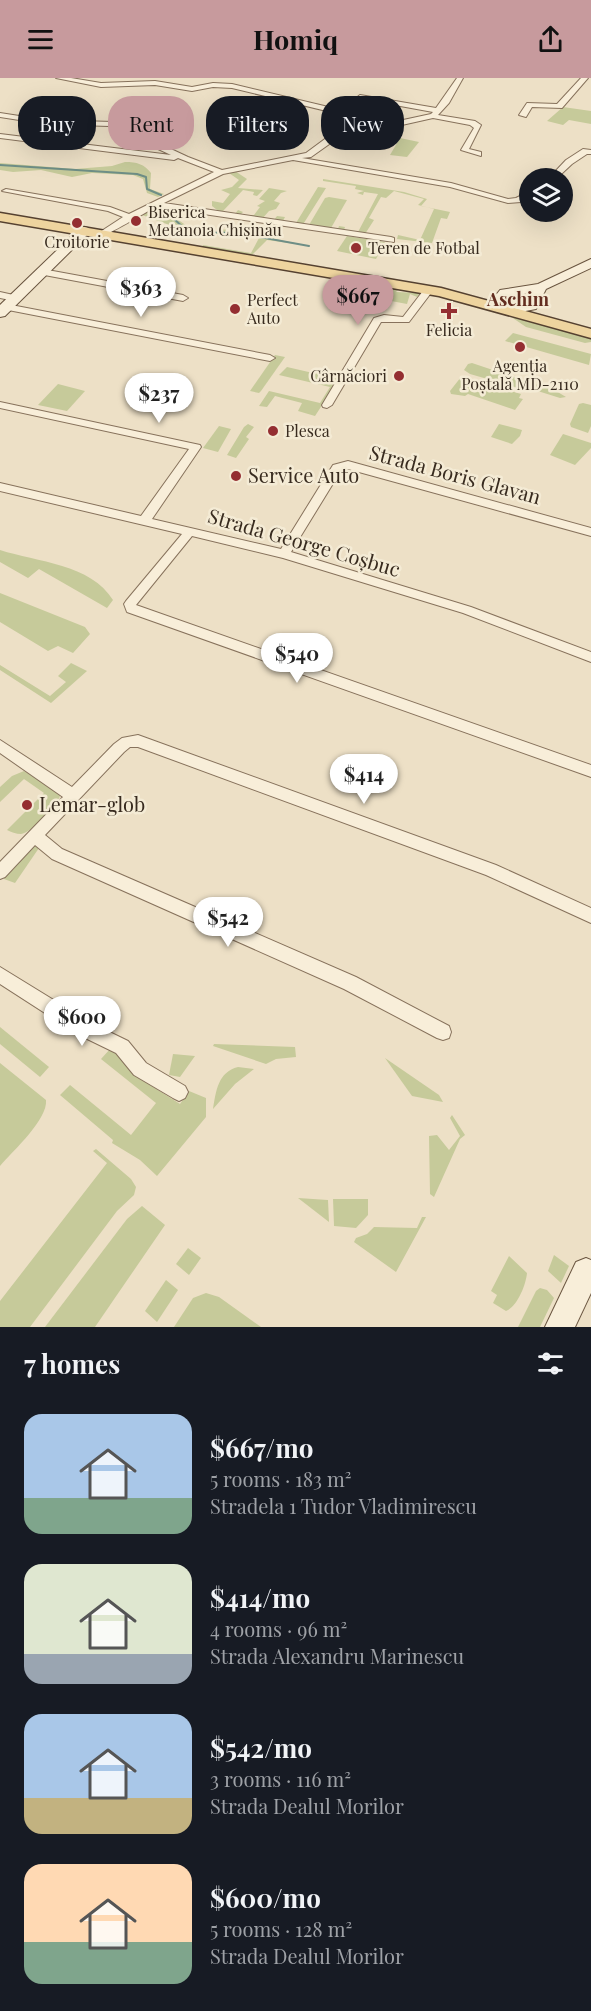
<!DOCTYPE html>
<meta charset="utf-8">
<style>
:root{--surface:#171b24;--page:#20242c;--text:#f1f3f6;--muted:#9ea1a6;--accent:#c79a9d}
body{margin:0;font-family:"Playfair Display",serif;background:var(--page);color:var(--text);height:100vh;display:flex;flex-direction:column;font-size:22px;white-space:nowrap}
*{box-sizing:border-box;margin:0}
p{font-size:20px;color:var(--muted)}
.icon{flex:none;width:33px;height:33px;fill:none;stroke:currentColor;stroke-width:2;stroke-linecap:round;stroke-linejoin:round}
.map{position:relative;height:1249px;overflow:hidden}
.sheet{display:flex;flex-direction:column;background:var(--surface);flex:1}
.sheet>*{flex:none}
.guide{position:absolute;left:18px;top:18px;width:555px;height:54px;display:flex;gap:12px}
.tools{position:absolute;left:519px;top:90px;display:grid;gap:12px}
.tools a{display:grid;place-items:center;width:54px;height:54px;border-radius:50%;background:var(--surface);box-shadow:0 6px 24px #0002;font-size:30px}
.price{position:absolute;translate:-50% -51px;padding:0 14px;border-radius:21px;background:#fff;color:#222;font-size:20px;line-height:39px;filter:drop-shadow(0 2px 3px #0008)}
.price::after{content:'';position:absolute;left:50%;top:36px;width:18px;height:14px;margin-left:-9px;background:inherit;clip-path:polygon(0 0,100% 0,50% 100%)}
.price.on{background:var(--accent);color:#111}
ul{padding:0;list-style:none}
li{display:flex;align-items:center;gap:18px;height:150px;padding:0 24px}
li span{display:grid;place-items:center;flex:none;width:168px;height:120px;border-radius:18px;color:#555}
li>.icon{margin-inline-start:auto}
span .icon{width:72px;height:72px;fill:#fffc;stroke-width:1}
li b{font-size:26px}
h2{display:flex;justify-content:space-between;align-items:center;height:72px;padding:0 24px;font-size:26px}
.pill{padding:0 21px;border-radius:24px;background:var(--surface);box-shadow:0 6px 24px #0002;font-size:21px;line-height:54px}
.pill.on{background:var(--accent);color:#111}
header{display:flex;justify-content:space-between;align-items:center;height:78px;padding:0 24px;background:var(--accent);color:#111;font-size:27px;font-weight:700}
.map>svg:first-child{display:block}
</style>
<header><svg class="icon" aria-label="menu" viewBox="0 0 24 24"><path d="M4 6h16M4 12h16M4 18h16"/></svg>Homiq<svg class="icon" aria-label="share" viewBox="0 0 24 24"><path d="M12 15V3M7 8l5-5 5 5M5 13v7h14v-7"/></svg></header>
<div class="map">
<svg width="591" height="1249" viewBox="0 0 591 1249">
<rect width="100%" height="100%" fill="#ede0c6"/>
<g fill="#c6ca9a">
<polygon points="563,29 591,33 591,46 569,42 563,47 547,43"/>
<polygon points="400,60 419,64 407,79 390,77"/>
<path d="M125 84C137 84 144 86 151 95L150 111 164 116 158 119 147 115 143 101 133 97 92 95 72 99 41 92 13 94 0 92V85L75 91 112 88Z"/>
<polygon points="235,93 247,101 238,110 263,112 257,118 253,117 254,114 243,112 223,133 235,136 238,132 243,134 240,137 221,135 212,128 212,123 223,125 230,116 221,112 232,109 239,102 229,95"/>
<polygon points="323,101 404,114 427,121 421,128 450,134 447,141 441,140 432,165 397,161 398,157 420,162 434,131 418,127 424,121 394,113 386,120 381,119 369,140 374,142 365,156 337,154 339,148 345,149 344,152 358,154 378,116 364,114 363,117 357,115 364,113 355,111 356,108 323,103"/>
<polygon points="318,109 326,110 302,148 274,142 277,138 285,139 283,143 296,145"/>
<polygon points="269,110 287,113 281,115 274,123 280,125 276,131 269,133 262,141 245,137 254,137 260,129 257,128 265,123 259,121"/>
<polygon points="329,119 347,122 331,150 309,147 325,120"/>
<path d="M156 129 164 131 163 132C187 146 187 154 217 154L219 151 267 156 270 160 310 168 267 162 252 177 202 170 203 167 251 175 259 160 232 155 179 157 175 149 142 137Z"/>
<polygon points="347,158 385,164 376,181 337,173"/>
<polygon points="392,210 398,212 396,214 420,215 417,219 410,216 407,226 386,222 380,235 378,234 380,229 360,226 356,232 354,231 360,219 339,216 343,212 384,219 390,216"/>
<polygon points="507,236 591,261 591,264 585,265 526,249"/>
<polygon points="513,255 591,276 589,287 505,263"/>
<polygon points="275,277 285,279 261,313 259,315 250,313"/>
<polygon points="472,285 556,313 566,319 560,320 525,309 522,311 470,296 464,292 468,286"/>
<polygon points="287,289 339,301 315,338 298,333 302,325 275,318 267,329 259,328 269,313 320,325 330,309 279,297"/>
<polygon points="461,299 521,316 519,320 523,321 515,332 468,316 465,318 451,316 450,313"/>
<polygon points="58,306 85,313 67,333 38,327"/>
<polygon points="583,325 591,327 591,348 588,355 571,349 570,346 579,326"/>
<polygon points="248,346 254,349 246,359 249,361 236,380 227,377 244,349"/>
<polygon points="499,346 522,352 520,358 512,366 491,359"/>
<polygon points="219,348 231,351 218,374 203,370"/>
<polygon points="563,356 591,365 591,370 575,387 550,377"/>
<path d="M0 472C37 484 91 486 113 522L107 530 39 491 28 500 0 484Z"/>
<polygon points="0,515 85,549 90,556 73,575 58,568 48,573 0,544"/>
<polygon points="71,585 87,593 51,625 0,592 0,587 50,618 66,604 58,598"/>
<path d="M24 693 57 713 60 718C57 727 31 755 21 756 16 756 11 754 7 752L44 715 24 701 0 724V709L12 698Z"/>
<polygon points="34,767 39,770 15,805 4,801 4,798"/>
<polygon points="0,949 49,989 40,999 0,966"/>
<polygon points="214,966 295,969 296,979 276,981 266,986 213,968"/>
<polygon points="111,970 136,998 180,1026 189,1013 206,1020 206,1039 157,1098 140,1082 112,1065 113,1062 60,1017 70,1007 131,1057 156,1025 101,981"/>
<polygon points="173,976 195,978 180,999 169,997"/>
<polygon points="385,980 439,1017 443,1024 412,1018"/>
<path d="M0 985 46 1022C48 1041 14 1072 0 1088Z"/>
<path d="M238 989 254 991 235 1006 213 1031C216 1013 218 994 238 989Z"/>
<polygon points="452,1037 465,1057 460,1061 434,1119 430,1116 429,1058 437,1057 449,1072 460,1058 450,1040"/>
<polygon points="96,1071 131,1101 136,1109 134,1117 117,1133 30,1249 0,1249 0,1223 107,1085 93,1073"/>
<polygon points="298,1120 328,1122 329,1144"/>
<polygon points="333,1121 368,1121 368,1137 356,1150 334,1148"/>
<polygon points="142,1128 165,1147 95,1249 45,1249 127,1141"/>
<polygon points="422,1139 426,1139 396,1194 354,1164 356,1160 367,1156 374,1149 417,1150"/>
<polygon points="188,1170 201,1180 189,1197 176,1186"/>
<polygon points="554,1177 569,1188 561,1205 548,1193"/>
<path d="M509 1178 527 1195C526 1207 517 1229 506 1233L493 1225 497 1217 491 1213Z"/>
<polygon points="166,1202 178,1212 157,1244 145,1233"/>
<polygon points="540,1210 547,1212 554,1220 540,1249 518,1249 536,1213"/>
<polygon points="206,1215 219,1219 261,1249 174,1249 193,1220"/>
</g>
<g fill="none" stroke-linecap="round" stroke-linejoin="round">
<g stroke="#6e8e86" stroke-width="2">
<polyline points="0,87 137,96 146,99 147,111 161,117"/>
<polyline points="160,131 160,134 171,138 188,154 238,155 309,168"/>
</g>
<defs>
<g id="street">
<path d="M56 0H71L101 5 155 3 192 9 213 5 232 6 341 32 360 17 436 30 457 0H463L449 25 438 37 475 43 481 47 469 71 481 74V78L461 72 474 50 470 47 433 40 335 62 311 79 302 80 451 105 508 121 516 120 530 113V119L521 124 508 125 450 109 293 82 223 96 164 125 391 159 394 160V164L156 129C145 134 108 158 100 158V154L123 139 108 133 2 113 6 111 110 129 129 136 214 94 178 80 174 82 0 60V56L171 77 109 48 45 46 0 39V35L45 42 113 44 188 79 222 92 306 75 329 58 431 36 433 34 362 21 343 37 232 10 213 9 192 13 155 7 101 9Z"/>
<polygon points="581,0 588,0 562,30 532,29 526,39 519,37 527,25 557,26"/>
<polygon points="583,71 591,72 591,76 587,76 572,86 557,100 549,100 566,82"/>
<polygon points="42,191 183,217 188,220 183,223 39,196 39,192"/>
<polygon points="426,209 434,211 409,244 381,244 332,327 327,330 323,329 322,327 374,240 384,237 403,239"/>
<polygon points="0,214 18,218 20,220 15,223 0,220"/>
<polygon points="6,226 270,277 275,280 270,283 3,231 3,227"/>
<polygon points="0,324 200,367 201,369 152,441 281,471 333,387 348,383 591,450 591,458 348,391 341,393 337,399 291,474 471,529 591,574 591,584 463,535 283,480 192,458 136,527 591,687 591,699 127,534 124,526 126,523 182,456 0,413 0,405 141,438 189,371 0,330"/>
<polygon points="138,657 496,787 591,830 591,845 486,797 138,669 130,669 124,674 45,757 62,771 356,899 449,948 451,954 449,960 443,962 437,960 344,911 52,781 35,767 5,799 0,801 0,784 63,719 0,675 0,662 72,709 114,666 122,660"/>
<polygon points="0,889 91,945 128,963 146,985 185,1008 188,1014 185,1020 179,1023 173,1020 134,997 116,975 79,957 0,906"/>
</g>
<g id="secondary">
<polygon points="84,149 88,150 90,153 88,156 5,238 0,239 0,227 80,150"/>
<path d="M591 181V190L546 211 536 231 510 236 496 233 492 222 500 212 538 206ZM531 215 526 225 507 229 506 222 509 218Z"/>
<polygon points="586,1180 591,1182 591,1215 575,1249 545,1249 576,1184"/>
</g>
<polygon id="primary" points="0,135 441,210 591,251 591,260 439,218 0,143"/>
</defs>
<use href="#street" stroke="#87725c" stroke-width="2"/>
<use href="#secondary" stroke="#69543f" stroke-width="2"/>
<use href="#primary" stroke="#554130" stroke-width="3"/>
<use href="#street" fill="#f8eed9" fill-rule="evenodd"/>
<use href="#secondary" fill="#f8eed9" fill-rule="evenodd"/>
<use href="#primary" fill="#eed49f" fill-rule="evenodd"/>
</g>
<g fill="#942e31" stroke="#f4ebd5" stroke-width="2">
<circle cx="136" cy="143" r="6"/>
<circle cx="77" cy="145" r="6"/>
<circle cx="356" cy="170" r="6"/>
<circle cx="235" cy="231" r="6"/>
<path d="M446 224h6v6h6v6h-6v6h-6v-6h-6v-6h6z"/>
<circle cx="520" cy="269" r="6"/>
<circle cx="399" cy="298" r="6"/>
<circle cx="273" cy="353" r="6"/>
<circle cx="236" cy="398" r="6"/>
<circle cx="27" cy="727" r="6"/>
</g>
<g text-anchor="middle" stroke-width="5" stroke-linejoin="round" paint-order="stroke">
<g font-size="16" fill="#382b1f" stroke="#f4ebd5" text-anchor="start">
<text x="148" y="140">Biserica<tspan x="148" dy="18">Metanoia Chișinău</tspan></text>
<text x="77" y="170" text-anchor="middle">Croitorie</text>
<text x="368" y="176">Teren de Fotbal</text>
<text x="247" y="228">Perfect<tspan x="247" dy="18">Auto</tspan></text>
<text x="449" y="258" text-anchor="middle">Felicia</text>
<text x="520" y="294" text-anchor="middle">Agenția<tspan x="520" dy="18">Poștală MD-2110</tspan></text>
<text x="387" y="304" text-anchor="end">Cârnăciori</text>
<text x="285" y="359">Plesca</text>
</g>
<g font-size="18" font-weight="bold" fill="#632d20" stroke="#f4ebd5">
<text x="518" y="228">Aschim</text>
</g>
<g font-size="20" fill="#382b1f" stroke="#f4ebd5">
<text transform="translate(455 397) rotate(15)" y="7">Strada Boris Glavan</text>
<text transform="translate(304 465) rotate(16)" y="7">Strada George Coșbuc</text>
</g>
<g font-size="20" fill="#382b1f" stroke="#f4ebd5" text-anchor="start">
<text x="248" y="405">Service Auto</text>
<text x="39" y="734">Lemar-glob</text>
</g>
</g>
</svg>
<div class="tools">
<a><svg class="icon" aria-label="layers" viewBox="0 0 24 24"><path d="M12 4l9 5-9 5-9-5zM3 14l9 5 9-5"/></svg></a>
</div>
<b class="price" style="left:141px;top:240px">$363</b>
<b class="price on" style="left:358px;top:248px">$667</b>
<b class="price" style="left:159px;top:346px">$237</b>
<b class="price" style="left:297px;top:606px">$540</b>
<b class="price" style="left:364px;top:727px">$414</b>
<b class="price" style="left:228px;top:870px">$542</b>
<b class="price" style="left:82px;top:969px">$600</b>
<div class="guide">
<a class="pill">Buy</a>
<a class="pill on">Rent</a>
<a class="pill">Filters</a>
<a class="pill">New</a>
</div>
</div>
<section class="sheet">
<h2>7 homes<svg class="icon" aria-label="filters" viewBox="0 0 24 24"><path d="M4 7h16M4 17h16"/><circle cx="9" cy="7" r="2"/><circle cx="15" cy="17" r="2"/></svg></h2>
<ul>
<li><span style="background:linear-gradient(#a9c7e8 70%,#7fa58c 0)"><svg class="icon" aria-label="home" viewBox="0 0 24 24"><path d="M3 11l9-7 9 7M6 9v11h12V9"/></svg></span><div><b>$667/mo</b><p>5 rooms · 183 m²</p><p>Stradela 1 Tudor Vladimirescu</p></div></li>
<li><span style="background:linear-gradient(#dfe7d0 75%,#9aa5b1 0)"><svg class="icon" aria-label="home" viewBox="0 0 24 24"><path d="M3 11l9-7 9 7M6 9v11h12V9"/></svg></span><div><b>$414/mo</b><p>4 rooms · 96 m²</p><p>Strada Alexandru Marinescu</p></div></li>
<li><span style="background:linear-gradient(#a9c7e8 70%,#c2b280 0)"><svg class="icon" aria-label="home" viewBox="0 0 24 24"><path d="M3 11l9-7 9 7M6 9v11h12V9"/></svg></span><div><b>$542/mo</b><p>3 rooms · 116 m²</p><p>Strada Dealul Morilor</p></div></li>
<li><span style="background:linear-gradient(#ffd9b3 65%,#7fa58c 0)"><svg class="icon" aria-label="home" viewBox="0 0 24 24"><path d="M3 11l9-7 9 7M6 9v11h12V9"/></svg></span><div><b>$600/mo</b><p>5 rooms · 128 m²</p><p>Strada Dealul Morilor</p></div></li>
</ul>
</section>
